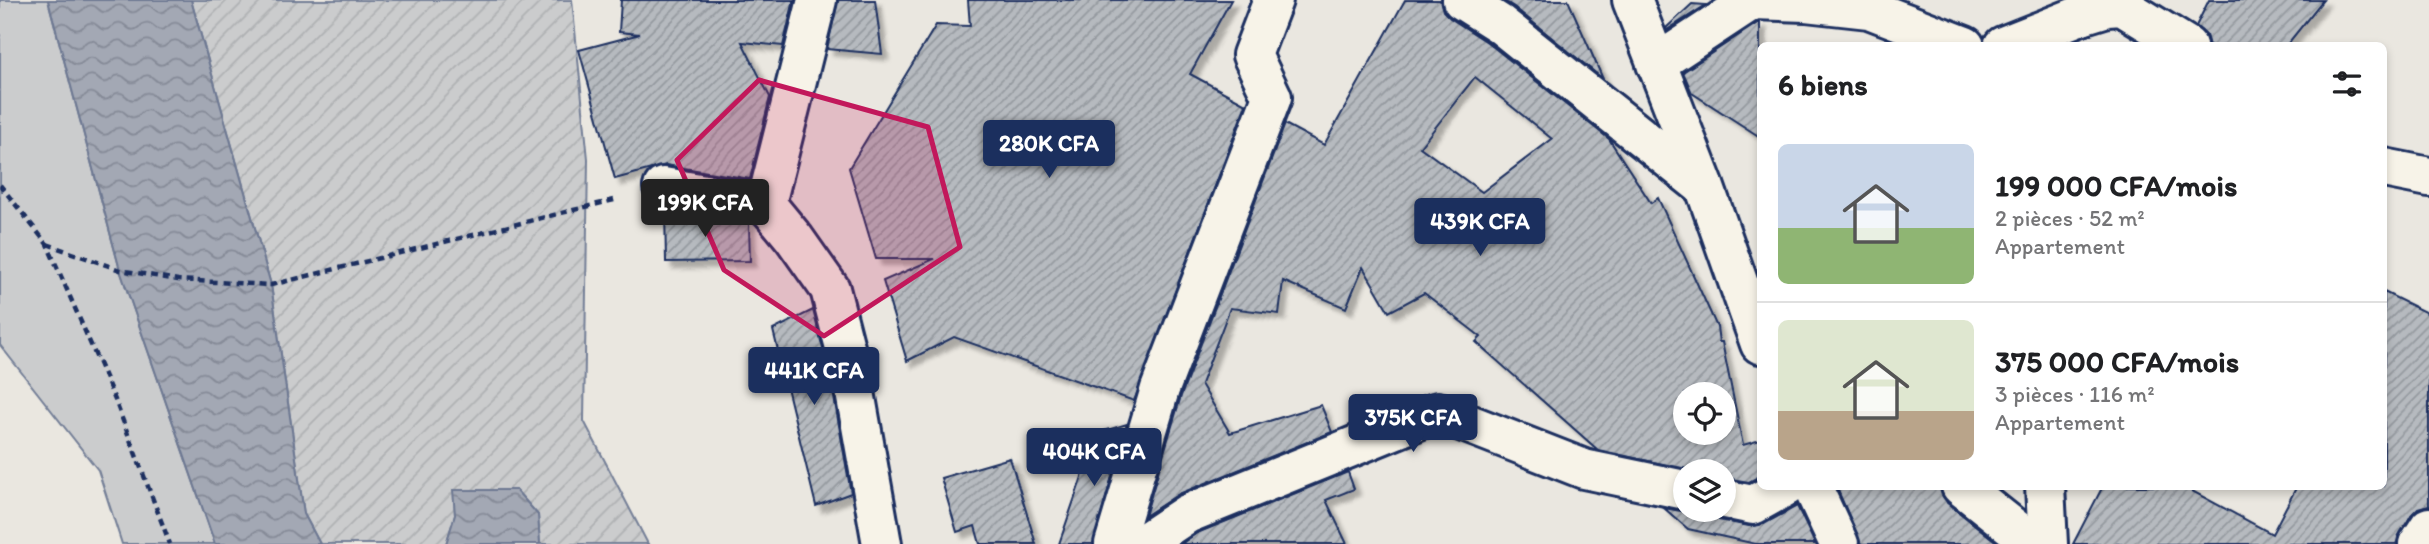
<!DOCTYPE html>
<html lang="fr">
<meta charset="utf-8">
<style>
:root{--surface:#fff;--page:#f2f2f2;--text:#202124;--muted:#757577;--line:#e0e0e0;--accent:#1b2f5e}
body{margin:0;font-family:Itim,sans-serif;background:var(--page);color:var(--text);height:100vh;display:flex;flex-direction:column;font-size:26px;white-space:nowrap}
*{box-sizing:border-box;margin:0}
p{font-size:23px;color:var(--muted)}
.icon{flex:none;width:38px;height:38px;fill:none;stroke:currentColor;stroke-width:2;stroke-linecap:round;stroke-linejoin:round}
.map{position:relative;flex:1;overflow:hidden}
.side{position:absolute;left:1757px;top:42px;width:630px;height:448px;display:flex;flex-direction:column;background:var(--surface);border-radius:10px;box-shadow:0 4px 10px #0003}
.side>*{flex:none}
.controls{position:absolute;left:1673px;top:382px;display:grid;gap:14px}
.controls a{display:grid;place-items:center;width:63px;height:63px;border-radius:50%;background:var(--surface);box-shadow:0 4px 10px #0003;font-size:35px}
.price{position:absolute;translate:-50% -60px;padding:0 16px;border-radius:7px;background:var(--accent);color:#fff;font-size:23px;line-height:46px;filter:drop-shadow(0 2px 4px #0008)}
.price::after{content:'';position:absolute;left:50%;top:42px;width:21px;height:16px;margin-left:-10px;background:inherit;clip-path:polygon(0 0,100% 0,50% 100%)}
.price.active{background:#222;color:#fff}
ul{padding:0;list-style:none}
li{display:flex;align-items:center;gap:21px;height:175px;padding:0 21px}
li+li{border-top:2px solid var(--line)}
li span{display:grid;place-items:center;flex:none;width:196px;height:140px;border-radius:10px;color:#555}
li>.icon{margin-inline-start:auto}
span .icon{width:84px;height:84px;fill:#fffc;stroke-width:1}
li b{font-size:30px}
h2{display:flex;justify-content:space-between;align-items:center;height:84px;padding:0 21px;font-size:30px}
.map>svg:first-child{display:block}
</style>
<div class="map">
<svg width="2429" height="544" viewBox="0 0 2429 544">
<defs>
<pattern id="garden-furrows" width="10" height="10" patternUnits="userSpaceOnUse" patternTransform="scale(1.75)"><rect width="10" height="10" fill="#cbcccd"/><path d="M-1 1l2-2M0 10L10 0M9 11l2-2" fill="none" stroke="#aeb0b2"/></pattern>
<pattern id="water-waves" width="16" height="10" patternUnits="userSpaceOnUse" patternTransform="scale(1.75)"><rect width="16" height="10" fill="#a3a8b4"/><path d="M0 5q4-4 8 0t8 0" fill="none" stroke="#848996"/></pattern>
<pattern id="building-hatch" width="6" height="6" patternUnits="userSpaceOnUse" patternTransform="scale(1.75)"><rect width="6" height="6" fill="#b6babf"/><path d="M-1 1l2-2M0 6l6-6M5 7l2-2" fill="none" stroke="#93989e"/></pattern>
<filter id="shadow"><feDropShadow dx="6" dy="6" stdDeviation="2" flood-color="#0004"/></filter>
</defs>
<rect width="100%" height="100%" fill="#eae7e0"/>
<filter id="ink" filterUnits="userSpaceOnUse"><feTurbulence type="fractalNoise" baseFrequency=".0143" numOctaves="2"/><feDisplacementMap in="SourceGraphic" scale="14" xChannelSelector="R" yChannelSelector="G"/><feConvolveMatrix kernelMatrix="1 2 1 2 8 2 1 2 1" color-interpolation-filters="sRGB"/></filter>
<g filter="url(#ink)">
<polygon fill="#cbcccd" stroke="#737e96" stroke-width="2" points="0,0 48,0 120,270 215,544 122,544 98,470 0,345"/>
<polygon fill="url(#garden-furrows)" stroke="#737e96" stroke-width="2" points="191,0 572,0 588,159 584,421 648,544 540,544 538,515 516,490 454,490 455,515 446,544 320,544 304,514 271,285"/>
<g fill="url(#water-waves)" stroke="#6d7892" stroke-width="2">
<polygon points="48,0 191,0 271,285 304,514 320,544 215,544 120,270"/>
<polygon points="453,490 516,490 538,515 540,544 446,544 455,515"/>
</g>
<g fill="url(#building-hatch)" stroke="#1b2f5e" stroke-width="2" fill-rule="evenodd" filter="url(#shadow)">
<polygon points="621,0 794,0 783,46 742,42 770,97 750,179 666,165 615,179 579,50 640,34 619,32"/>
<polygon points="838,0 875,0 882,54 827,49"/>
<polygon points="968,0 1231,0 1190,74 1246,104 1134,401 954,337 907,361 883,281 934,259 876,259 849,168 936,25 970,26"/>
<path d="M1405 0H1440L1443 11 1450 18 1487 42 1609 139 1651 203 1658 198 1717 327 1719 342H1722L1743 445 1760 440V476L1749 482 1724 478V471H1694L1598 450 1476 342 1481 337 1424 293 1389 312 1363 267 1346 308 1283 281 1279 314 1230 308 1201 384 1230 433 1321 405 1332 432 1179 494 1145 516 1181 396 1285 124 1324 145ZM1475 77 1552 139 1482 192 1420 147ZM1685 394H1724V432H1685Z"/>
<polygon points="1503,0 1568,0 1603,79 1514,7"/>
<polygon points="2209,0 2323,0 2286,46 2209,46 2206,35 2196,26"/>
<polygon points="1692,4 1706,5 1667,30 1666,28"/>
<polygon points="1759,22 1760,22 1760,137 1692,93 1683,72"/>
<polygon points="665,209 749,223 750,261 666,262"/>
<polygon points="2384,292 2429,314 2429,505 2418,508 2411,515 2396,544 2073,544 2103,486 2183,486 2272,534 2297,486 2384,486"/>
<polygon points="813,310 831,380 851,493 816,506 773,330"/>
<polygon points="1127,424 1093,544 1059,544 1097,433"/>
<polygon points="1010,458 1036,544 980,544 975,526 957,532 941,478"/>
<polygon points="1348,472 1354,489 1326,500 1347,544 1181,544 1197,533"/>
<polygon points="1836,486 1940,486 1947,503 1999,544 1861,544"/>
<polygon points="1797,506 1815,544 1756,544 1688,529 1664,508 1681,511 1705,509 1719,520 1749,526 1764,524"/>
</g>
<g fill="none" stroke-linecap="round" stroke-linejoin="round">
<defs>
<g id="minor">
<polyline points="817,0 766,204 794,238 830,289 852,375 882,544"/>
<polyline points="1462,0 1500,24 1704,187"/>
<polyline points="1632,0 1705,188 1760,344"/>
<polyline points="1753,0 1806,2 1869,9 1965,46"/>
<polyline points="2081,15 2107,7 2122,6 2187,46"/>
<polyline points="2003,46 2081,15 2102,0"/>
<polyline points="1656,64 1753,0"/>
<polyline points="2384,168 2429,177"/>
<polyline points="663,187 766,204"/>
<polyline points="1812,486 1839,544"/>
<polyline points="1961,486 2034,544"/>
<polyline points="2045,486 2048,544"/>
<polyline points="1724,499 1753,505 1787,486"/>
<polyline points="1114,544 1160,389 1272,97 1252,55 1273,0"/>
<polyline points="1142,544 1187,514 1438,412 1584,469 1685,490"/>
<polyline points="2418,544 2429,527"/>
</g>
</defs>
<use href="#minor" stroke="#1b2f5e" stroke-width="44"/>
<g stroke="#1b2f5e" stroke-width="4.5" stroke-dasharray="7 5" stroke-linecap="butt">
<polyline points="0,185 47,244 115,400 170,544"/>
<polyline points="47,244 120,270 178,280 271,285 618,199"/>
</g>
<use href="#minor" stroke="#f7f3e8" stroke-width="38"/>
</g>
</g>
<path fill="#c2185b" fill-opacity="0.2" stroke="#c2185b" stroke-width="5" stroke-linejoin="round" d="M759 80 928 127 960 247 824 336 724 270 677 160Z"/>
</svg>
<div class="controls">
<a><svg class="icon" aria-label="locate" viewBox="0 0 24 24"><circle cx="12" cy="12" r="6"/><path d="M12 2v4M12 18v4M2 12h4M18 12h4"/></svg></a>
<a><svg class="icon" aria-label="layers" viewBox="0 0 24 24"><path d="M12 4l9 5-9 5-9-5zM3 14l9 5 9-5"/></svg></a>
</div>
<b class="price" style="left:1049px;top:180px">280K CFA</b>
<b class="price active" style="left:705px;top:239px">199K CFA</b>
<b class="price" style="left:1480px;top:258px">439K CFA</b>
<b class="price" style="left:814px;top:407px">441K CFA</b>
<b class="price" style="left:1413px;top:454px">375K CFA</b>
<b class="price" style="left:1094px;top:488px">404K CFA</b>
<section class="side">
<h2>6 biens<svg class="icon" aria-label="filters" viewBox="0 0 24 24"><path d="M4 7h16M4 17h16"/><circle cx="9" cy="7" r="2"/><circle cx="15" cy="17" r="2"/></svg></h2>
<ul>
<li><span style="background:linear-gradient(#c9d6e8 60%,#8fb573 0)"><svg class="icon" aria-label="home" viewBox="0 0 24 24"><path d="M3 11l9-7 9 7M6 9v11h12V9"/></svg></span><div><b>199 000 CFA/mois</b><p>2 pièces · 52 m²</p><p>Appartement</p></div></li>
<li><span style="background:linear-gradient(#dfe7d0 65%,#b9a48a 0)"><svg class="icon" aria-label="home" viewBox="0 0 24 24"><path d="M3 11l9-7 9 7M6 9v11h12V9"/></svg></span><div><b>375 000 CFA/mois</b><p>3 pièces · 116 m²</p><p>Appartement</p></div></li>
</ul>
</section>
</div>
